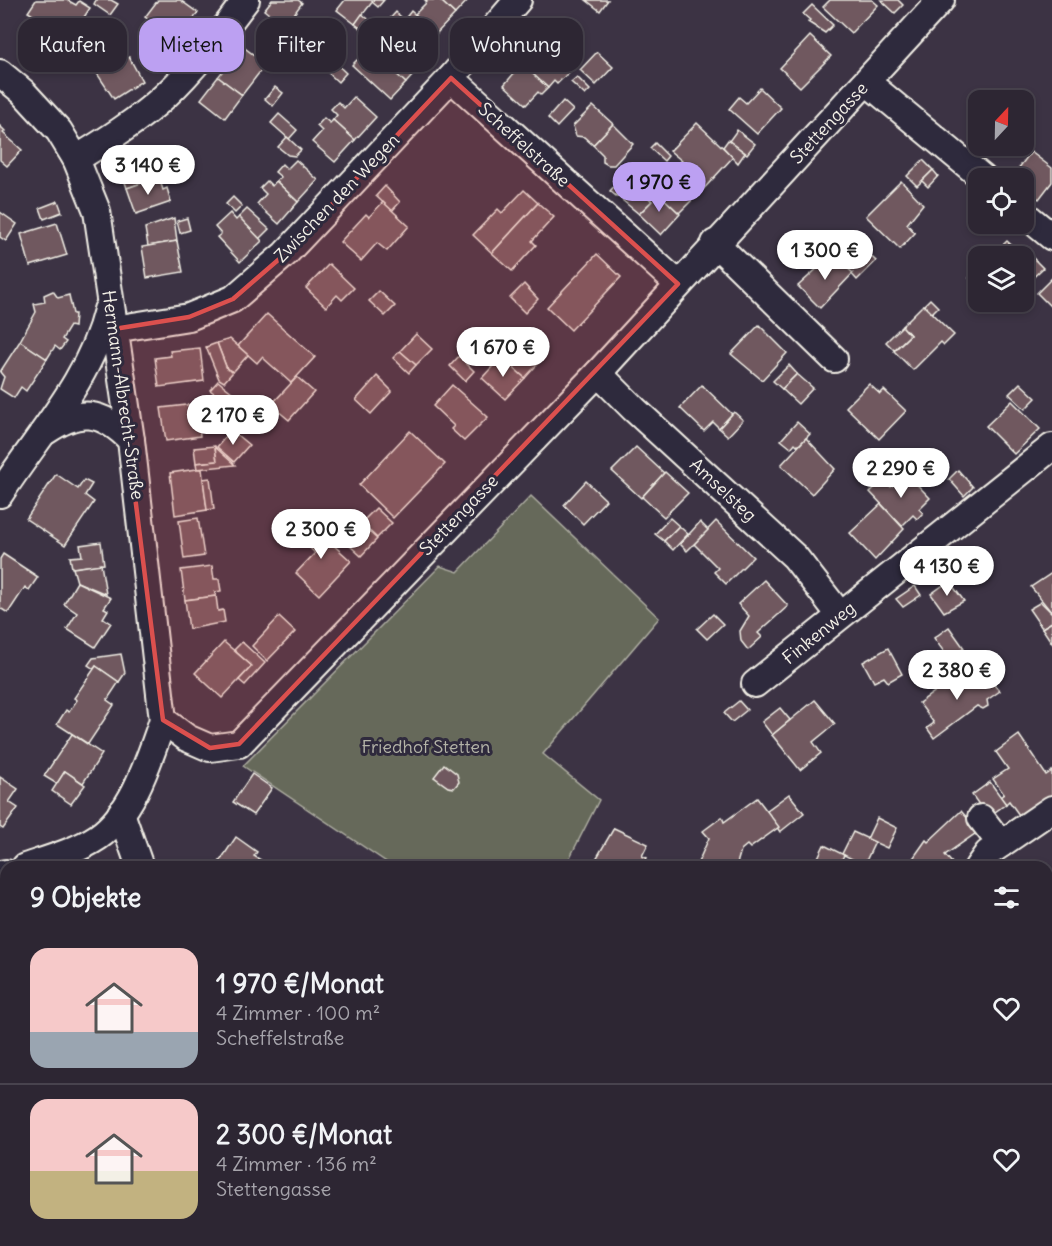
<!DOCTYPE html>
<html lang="de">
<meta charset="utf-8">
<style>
:root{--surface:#2d2633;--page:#352e3b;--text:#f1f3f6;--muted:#a7a5ac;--line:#48434e;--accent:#bca0f2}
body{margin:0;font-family:Delius,sans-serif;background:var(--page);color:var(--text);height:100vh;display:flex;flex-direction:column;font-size:22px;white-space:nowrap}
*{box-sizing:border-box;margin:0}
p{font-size:20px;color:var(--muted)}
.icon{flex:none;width:33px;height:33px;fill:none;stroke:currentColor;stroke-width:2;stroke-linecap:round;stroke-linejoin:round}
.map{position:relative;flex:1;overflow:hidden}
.drawer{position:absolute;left:0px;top:861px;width:1053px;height:386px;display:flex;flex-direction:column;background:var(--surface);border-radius:18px 18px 0 0;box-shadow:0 3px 9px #0003,0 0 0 2px var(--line)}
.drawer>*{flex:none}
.banner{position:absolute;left:18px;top:18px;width:600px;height:54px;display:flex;gap:12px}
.needle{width:39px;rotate:22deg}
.controls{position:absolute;left:968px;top:90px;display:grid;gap:12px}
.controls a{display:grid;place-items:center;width:66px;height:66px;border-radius:12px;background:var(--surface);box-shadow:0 3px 9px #0003,0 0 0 2px var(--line);font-size:30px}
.price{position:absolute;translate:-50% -51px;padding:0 14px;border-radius:21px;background:#fff;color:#222;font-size:20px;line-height:39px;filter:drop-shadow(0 2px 3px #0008)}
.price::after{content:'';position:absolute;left:50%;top:36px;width:18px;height:14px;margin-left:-9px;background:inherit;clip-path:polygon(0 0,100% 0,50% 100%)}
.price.current{background:var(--accent);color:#111}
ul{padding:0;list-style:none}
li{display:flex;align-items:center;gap:18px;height:150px;padding:0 30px}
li+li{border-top:2px solid var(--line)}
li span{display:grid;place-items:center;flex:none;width:168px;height:120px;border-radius:18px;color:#555}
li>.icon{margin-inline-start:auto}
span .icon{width:72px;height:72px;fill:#fffc;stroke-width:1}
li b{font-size:26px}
h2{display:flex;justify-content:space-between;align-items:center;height:72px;padding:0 30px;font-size:26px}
.tag{padding:0 21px;border-radius:18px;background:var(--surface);box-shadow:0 3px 9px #0003,0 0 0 2px var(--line);font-size:21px;line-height:54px}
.tag.current{background:var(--accent);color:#111}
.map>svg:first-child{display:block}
</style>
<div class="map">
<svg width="1052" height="1246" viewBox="0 0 1052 1246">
<rect width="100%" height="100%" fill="#3c3344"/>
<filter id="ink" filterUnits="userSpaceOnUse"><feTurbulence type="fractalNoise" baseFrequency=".0167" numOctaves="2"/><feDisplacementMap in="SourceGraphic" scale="12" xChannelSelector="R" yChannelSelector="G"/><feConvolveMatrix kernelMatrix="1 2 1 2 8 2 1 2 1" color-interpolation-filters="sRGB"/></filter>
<g filter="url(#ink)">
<polygon fill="#66695a" stroke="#adada1" stroke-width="1.5" points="531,496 659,618 543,754 599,800 565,867 394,867 243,766 440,566 458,572"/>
<g fill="#6f595e" stroke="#f4f1e8" stroke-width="1.5">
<polygon points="36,0 67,0 76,5 79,1 90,8 70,39 69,36 28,12"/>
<polygon points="96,0 111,0 118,4 110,15 94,4"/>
<polygon points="158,0 180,0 198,13 176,41 172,38 168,43 145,26 149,20 145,17"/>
<polygon points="272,0 298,0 302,3 291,18 295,21 289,30 264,10"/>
<polygon points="345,0 374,0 355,24 337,10"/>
<polygon points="374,0 384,0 378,7 372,2"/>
<polygon points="425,0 440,0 455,14 436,34 415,14 427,2"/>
<polygon points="440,0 468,0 455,14"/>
<polygon points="586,0 608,0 600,11"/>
<polygon points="830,0 872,0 878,5 851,33 823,7"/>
<polygon points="881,0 898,0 903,5 895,13"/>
<polygon points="812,5 833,25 825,33 808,22 810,20 803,14"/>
<polygon points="411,11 437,34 418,55 385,24 396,12 404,20"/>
<polygon points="362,14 377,26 370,35 355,24"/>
<polygon points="559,24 581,43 563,64 541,44"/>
<polygon points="810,36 831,56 800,87 780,68"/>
<polygon points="542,45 570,71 557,84 554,81 548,88 523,65"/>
<polygon points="242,46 266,64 242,95 218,77"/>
<polygon points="118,47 126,58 129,57 142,81 114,99 94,69 110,58 107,54"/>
<polygon points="369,48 406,83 390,100 352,65"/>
<polygon points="597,52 613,67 596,85 580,70"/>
<polygon points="328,56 346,73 338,82 320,65"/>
<polygon points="398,61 413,75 406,83 391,69"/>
<polygon points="522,64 548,88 541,95 538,92 526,105 504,85"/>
<polygon points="218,77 242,95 225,118 201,99"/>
<polygon points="577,77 590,90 585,95 571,82"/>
<polygon points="275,87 283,93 273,106 265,99"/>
<polygon points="760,88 781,108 757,134 729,109 739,97 746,103"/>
<polygon points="354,97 376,117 355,140 333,120 337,115 331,109 338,102 344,108"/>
<polygon points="563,101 573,110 557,127 548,118"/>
<polygon points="593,106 613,124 593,145 584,137 576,136 573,126"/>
<polygon points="279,114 297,130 289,139 271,123"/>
<polygon points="324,118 330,123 333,120 355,140 335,162 312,142 322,131 317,126"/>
<polygon points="697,123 733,157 699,194 673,170 682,161 670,151"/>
<polygon points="613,124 633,144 614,165 608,165 603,162 603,155 593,145"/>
<polygon points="0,126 5,131 3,133 22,150 7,166 0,160"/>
<polygon points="737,130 755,144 747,154 729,141"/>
<polygon points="287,137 301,150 295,156 288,155 278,147"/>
<polygon points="728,140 745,153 738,163 723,147"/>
<polygon points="655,143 668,156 664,161 650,148"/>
<polygon points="154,149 158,162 154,163 159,177 127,188 118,162"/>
<polygon points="1031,152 1052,168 1052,182 1039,199 1023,187 1023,178 1011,178"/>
<polygon points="296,160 318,180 298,202 276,181 281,177 275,172 282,164 287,169"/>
<polygon points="923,160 933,170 917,186 907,176"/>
<polygon points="182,167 185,175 166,182 164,175"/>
<polygon points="673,170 698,194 679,213 659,194 667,185 663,181"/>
<polygon points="933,170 938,176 928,187 922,181"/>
<polygon points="626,173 632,179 616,196 610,191"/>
<polygon points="637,174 649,185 643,191 631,180"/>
<polygon points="159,177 163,190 167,188 171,202 136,214 127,188"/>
<polygon points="631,180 652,201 639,214 616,195"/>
<polygon points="267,181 272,186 276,181 298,202 279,224 257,204 266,194 260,188"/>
<polygon points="901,181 923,204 907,224 915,233 900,249 866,216"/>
<polygon points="385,186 400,202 392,211 376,196"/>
<polygon points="654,189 680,214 661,235 639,214 652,201 648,197"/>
<polygon points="524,190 538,203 492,253 473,235 498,209 502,213"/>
<polygon points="233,197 242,206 235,213 226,204"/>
<polygon points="58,201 62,212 44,219 40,208"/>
<polygon points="383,202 409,226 387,251 377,243 361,261 340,242 366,214 369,217"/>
<polygon points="538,203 554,217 532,241 536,245 512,271 492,253"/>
<polygon points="247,209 269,229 259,239 239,217"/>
<polygon points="0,212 17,224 6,241 0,237"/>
<polygon points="230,213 236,220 239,217 262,241 240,262 217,237 221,234 215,227"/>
<polygon points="174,218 177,241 148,246 145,228"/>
<polygon points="187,218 190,230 180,233 177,221"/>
<polygon points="57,223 67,255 30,266 21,234"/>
<polygon points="177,241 183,272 147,278 142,247"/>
<polygon points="1007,241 1019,252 1023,248 1043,268 1023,287 1023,256 991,256"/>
<polygon points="859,245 876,261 857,280 842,263"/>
<polygon points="597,254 621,277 571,330 547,307"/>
<polygon points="832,255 853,273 820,308 798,286"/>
<polygon points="329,264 354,288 342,300 337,295 326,307 306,288"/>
<polygon points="978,269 978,288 969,278"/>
<polygon points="1052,278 1052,308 1037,293"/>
<polygon points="524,284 538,299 525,313 510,298"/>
<polygon points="53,291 58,298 69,295 73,314 75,314 74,327 70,326 62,339 66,342 60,350 55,346 47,359 20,341 36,312 34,304 45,302 44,295"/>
<polygon points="379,291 395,306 385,316 369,301"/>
<polygon points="930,299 938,307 932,313 924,305"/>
<polygon points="923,305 954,335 944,345 941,342 913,370 894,351 910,335 902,326"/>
<polygon points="267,314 315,357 291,383 262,357 257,363 238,346"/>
<polygon points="759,325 787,353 762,380 731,354"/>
<polygon points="902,326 910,335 894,350 886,342"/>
<polygon points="416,334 432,349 416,365 400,351"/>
<polygon points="519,337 543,358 525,378 501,357"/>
<polygon points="230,339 248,355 233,372 227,369 217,343"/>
<polygon points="20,341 47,359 26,391 21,387 14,398 0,389 4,377 0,372"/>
<polygon points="217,343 227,369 233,372 224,382 219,379 206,347"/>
<polygon points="200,348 204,381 159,387 155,358 171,356 170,351"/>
<polygon points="400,351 416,365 409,373 393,358"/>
<polygon points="459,356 474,371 465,381 450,366"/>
<polygon points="501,357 525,378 505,399 482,378"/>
<polygon points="789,365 797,374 782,389 773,381"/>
<polygon points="797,374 813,388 798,404 782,389"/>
<polygon points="377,376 392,391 371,414 356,400"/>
<polygon points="297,377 314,392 289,420 271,405"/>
<polygon points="218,381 233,393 226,402 210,390"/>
<polygon points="1020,383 1036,398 1025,409 1009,394"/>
<polygon points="869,384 880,394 884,390 906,411 879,439 846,407"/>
<polygon points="452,385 488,417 464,441 451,429 454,426 433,406"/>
<polygon points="702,385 732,414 719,428 713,422 704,431 680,408"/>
<polygon points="1012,401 1040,429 1014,454 986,426"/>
<polygon points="195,404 197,413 204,412 205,424 199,425 200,436 166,441 161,408"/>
<polygon points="734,412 743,420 728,436 719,428"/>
<polygon points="797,422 810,434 798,446 795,443 791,448 781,440"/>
<polygon points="231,430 249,445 234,462 217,447"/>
<polygon points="410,431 445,464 393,518 359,485"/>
<polygon points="806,438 835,469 812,494 781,465"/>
<polygon points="215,446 217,461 196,463 194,448"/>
<polygon points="215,447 235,465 197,469 196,463 217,461"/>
<polygon points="636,447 664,473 641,498 612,471"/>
<polygon points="197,469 202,469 207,510 175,515 170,473"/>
<polygon points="958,470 973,487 964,496 949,479"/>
<polygon points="665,472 688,493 664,517 642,497"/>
<polygon points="906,473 930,498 919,509 923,513 917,519 913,515 902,526 870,492 883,480 891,487"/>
<polygon points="56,474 78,489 84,480 92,484 85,495 94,502 65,545 26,519"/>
<polygon points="210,478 214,509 207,510 203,479"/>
<polygon points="586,481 606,500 583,524 564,505"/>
<polygon points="881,504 904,529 875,560 850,533"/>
<polygon points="376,508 392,523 377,538 361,523"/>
<polygon points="353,517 377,539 361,556 337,534"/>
<polygon points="198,518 204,556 184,559 179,521"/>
<polygon points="670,518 679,526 664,541 655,534"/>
<polygon points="716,521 753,557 726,584 714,572 718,568 694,544"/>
<polygon points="308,522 351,561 319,595 296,573 315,553 296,534"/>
<polygon points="700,522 708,530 687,551 680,544"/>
<polygon points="679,526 688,534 673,550 664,541"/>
<polygon points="101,542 104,564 72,568 70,557 82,556 80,545"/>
<polygon points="3,554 38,577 29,590 25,587 8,613 0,608 0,559"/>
<polygon points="101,564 106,594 77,582 73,568"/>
<polygon points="212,566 214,579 219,579 221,591 215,592 216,596 185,600 181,570"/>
<polygon points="1052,573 1052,613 1031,587"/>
<polygon points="764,580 788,606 758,633 762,637 748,650 741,641 740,631 749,616 738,604"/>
<polygon points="949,581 964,601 944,612 931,594"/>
<polygon points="77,582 111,598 104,608 108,610 103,618 111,623 95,647 67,629 77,613 64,604"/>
<polygon points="915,586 921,595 903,607 896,599"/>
<polygon points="216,596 218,611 223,610 225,622 189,629 185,600"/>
<polygon points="1041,602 1052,613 1052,622 1042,628 1029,609"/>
<polygon points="713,614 723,624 707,639 697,629"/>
<polygon points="279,617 295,632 267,661 252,646"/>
<polygon points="1052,622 1052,643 1042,628"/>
<polygon points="949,627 964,648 949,659 934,638"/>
<polygon points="224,642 252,666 222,698 195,673"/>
<polygon points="242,642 265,663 245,685 239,680 252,666 234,650"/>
<polygon points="888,648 902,674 888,682 884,677 874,682 863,662"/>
<polygon points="121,654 125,673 119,682 96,666 94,669 88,665 93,658"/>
<polygon points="96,666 119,682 107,700 114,705 88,744 57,724 66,710 69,712 77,700 74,698"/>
<polygon points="961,673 965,678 982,673 1000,691 987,700 988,706 983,709 977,706 934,738 927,728 934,723 919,703"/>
<polygon points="815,700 835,724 813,742 821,753 800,770 772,735"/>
<polygon points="739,701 747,710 732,722 724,713"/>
<polygon points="780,708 790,720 772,735 762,722"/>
<polygon points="72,734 102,754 83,783 65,771 57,784 44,776"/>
<polygon points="1019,735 1046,775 1052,771 1052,802 1024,822 1009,801 1006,804 1000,797 1004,794 993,779 1008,769 996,752"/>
<polygon points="444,764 457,774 459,782 454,788 448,787 434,777"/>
<polygon points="65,771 85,785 71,804 52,791"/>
<polygon points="252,774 272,788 253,815 233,802"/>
<polygon points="0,777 18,789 9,802 18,808 3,829 0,827"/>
<polygon points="990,782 1006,804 988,817 972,795"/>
<polygon points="789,794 804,813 780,832 766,811"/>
<polygon points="757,798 779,827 750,848 747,845 741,850 736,867 696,867 709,838 703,831 722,817 724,822"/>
<polygon points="961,811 979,831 945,855 952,863 948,867 913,867 909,864 926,840 928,842"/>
<polygon points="877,818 897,828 887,848 867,839"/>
<polygon points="614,828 648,844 642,856 647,858 642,867 608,867 596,859"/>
<polygon points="853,832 875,842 864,865 842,854"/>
<polygon points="236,837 257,852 254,856 264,862 260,867 216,867"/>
<polygon points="824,845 844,855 838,867 814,866"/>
<polygon points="1047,932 1052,935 1052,957 1047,966"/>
<polygon points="0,935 6,941 6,986 0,981"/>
<polygon points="1047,1103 1052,1106 1047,1118"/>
<polygon points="0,1180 6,1183 6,1215 0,1210"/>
<polygon points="0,1210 6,1215 0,1226"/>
<polygon points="5,1224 6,1240 16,1240 12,1246 0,1246 0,1231"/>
<polygon points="16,1240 44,1240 51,1246 12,1246"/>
<polygon points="57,1240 81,1240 77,1246 64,1246"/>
<polygon points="134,1240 170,1240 170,1246 133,1246"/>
<polygon points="204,1240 287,1240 296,1246 212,1246"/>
<polygon points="513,1240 546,1240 544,1246 524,1246"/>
<polygon points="881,1240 909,1240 911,1246 879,1246"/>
</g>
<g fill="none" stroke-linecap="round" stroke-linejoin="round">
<defs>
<g id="minor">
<polyline points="0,73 23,92 59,131 76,159 97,211 131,440 163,720 187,738 210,748 239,744 598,373 941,0"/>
<polyline points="451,78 678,284"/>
<polyline points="868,83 983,178"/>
<path d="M76 159C107 140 139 120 166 95 196 67 221 33 246 0"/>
<polyline points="1023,213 1052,237"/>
<polyline points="715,243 834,359"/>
<polyline points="114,329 189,317 233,299 285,254 451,78 518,0"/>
<polyline points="598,373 634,409 795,557 840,615"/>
<path d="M46 431C80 408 101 410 131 440"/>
<path d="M0 494C38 435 90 380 107 310"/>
<polyline points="755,684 1052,447"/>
<polyline points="121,813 140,867"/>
<polyline points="1001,844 1052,809"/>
<path d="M25 867C49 859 77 851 98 837 134 812 149 759 163 720"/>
<polyline points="978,867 988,853 1001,844 981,818"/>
<polyline points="0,874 6,873"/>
<polyline points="1047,1145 1052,1145"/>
<polyline points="301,1240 308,1246"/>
<polyline points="447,1240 450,1246"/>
<polyline points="944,1240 945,1246"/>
<polyline points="105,1246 109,1240"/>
<polyline points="580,1246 589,1240"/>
</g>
</defs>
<use href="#minor" stroke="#f4f1e8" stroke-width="30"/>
<use href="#minor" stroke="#2f2a3d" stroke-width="26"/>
</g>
</g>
<path fill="#dc504e" fill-opacity="0.2" stroke="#dc504e" stroke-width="4.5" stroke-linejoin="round" d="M451 78 678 284 239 744 210 748 163 720 114 329 189 317 233 299 285 254Z"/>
<g text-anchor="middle" stroke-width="6" stroke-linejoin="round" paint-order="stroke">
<g font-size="18" fill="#f4f1e8" stroke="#2f2a3d">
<text transform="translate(829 123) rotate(-47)" y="6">Stettengasse</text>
<text transform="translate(524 145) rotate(42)" y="6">Scheffelstraße</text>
<text transform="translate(337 198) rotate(-46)" y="6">Zwischen den Wegen</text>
<text transform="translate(123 395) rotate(82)" y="6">Hermann-Albrecht-Straße</text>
<text transform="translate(723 490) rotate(43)" y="6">Amselsteg</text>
<text transform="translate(459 515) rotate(-46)" y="6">Stettengasse</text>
<text transform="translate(819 633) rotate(-39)" y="6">Finkenweg</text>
</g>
<g font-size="18" fill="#b4b4a8" stroke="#2f2a3d">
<text x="426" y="753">Friedhof Stetten</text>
</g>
</g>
</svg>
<div class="controls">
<a><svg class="needle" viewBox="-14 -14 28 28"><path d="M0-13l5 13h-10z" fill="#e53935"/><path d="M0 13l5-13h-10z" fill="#a7a5ac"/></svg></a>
<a><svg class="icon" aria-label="locate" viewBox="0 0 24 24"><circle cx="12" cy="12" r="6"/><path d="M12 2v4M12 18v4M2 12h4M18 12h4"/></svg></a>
<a><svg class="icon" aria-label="layers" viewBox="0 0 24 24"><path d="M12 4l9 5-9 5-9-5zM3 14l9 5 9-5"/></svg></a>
</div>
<b class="price" style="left:148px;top:196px">3 140 €</b>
<b class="price current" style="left:659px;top:213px">1 970 €</b>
<b class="price" style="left:825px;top:281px">1 300 €</b>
<b class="price" style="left:503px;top:378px">1 670 €</b>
<b class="price" style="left:233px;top:446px">2 170 €</b>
<b class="price" style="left:901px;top:499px">2 290 €</b>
<b class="price" style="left:321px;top:560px">2 300 €</b>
<b class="price" style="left:947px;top:597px">4 130 €</b>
<b class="price" style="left:957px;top:701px">2 380 €</b>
<div class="banner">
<a class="tag">Kaufen</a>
<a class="tag current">Mieten</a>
<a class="tag">Filter</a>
<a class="tag">Neu</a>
<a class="tag">Wohnung</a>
</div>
<section class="drawer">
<h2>9 Objekte<svg class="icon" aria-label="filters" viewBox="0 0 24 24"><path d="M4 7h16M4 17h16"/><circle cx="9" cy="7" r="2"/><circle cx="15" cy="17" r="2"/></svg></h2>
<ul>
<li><span style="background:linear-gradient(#f6c9c9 70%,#9aa5b1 0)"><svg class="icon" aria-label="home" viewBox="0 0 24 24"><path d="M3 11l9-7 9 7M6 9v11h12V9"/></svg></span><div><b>1 970 €/Monat</b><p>4 Zimmer · 100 m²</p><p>Scheffelstraße</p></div><svg class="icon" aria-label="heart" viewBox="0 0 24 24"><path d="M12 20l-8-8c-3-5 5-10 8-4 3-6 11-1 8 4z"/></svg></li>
<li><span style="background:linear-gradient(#f6c9c9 60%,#c2b280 0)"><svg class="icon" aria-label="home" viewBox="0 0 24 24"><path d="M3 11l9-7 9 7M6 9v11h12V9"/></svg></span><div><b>2 300 €/Monat</b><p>4 Zimmer · 136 m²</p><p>Stettengasse</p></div><svg class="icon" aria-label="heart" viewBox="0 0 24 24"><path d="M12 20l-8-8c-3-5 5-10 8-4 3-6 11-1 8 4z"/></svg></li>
</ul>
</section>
</div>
